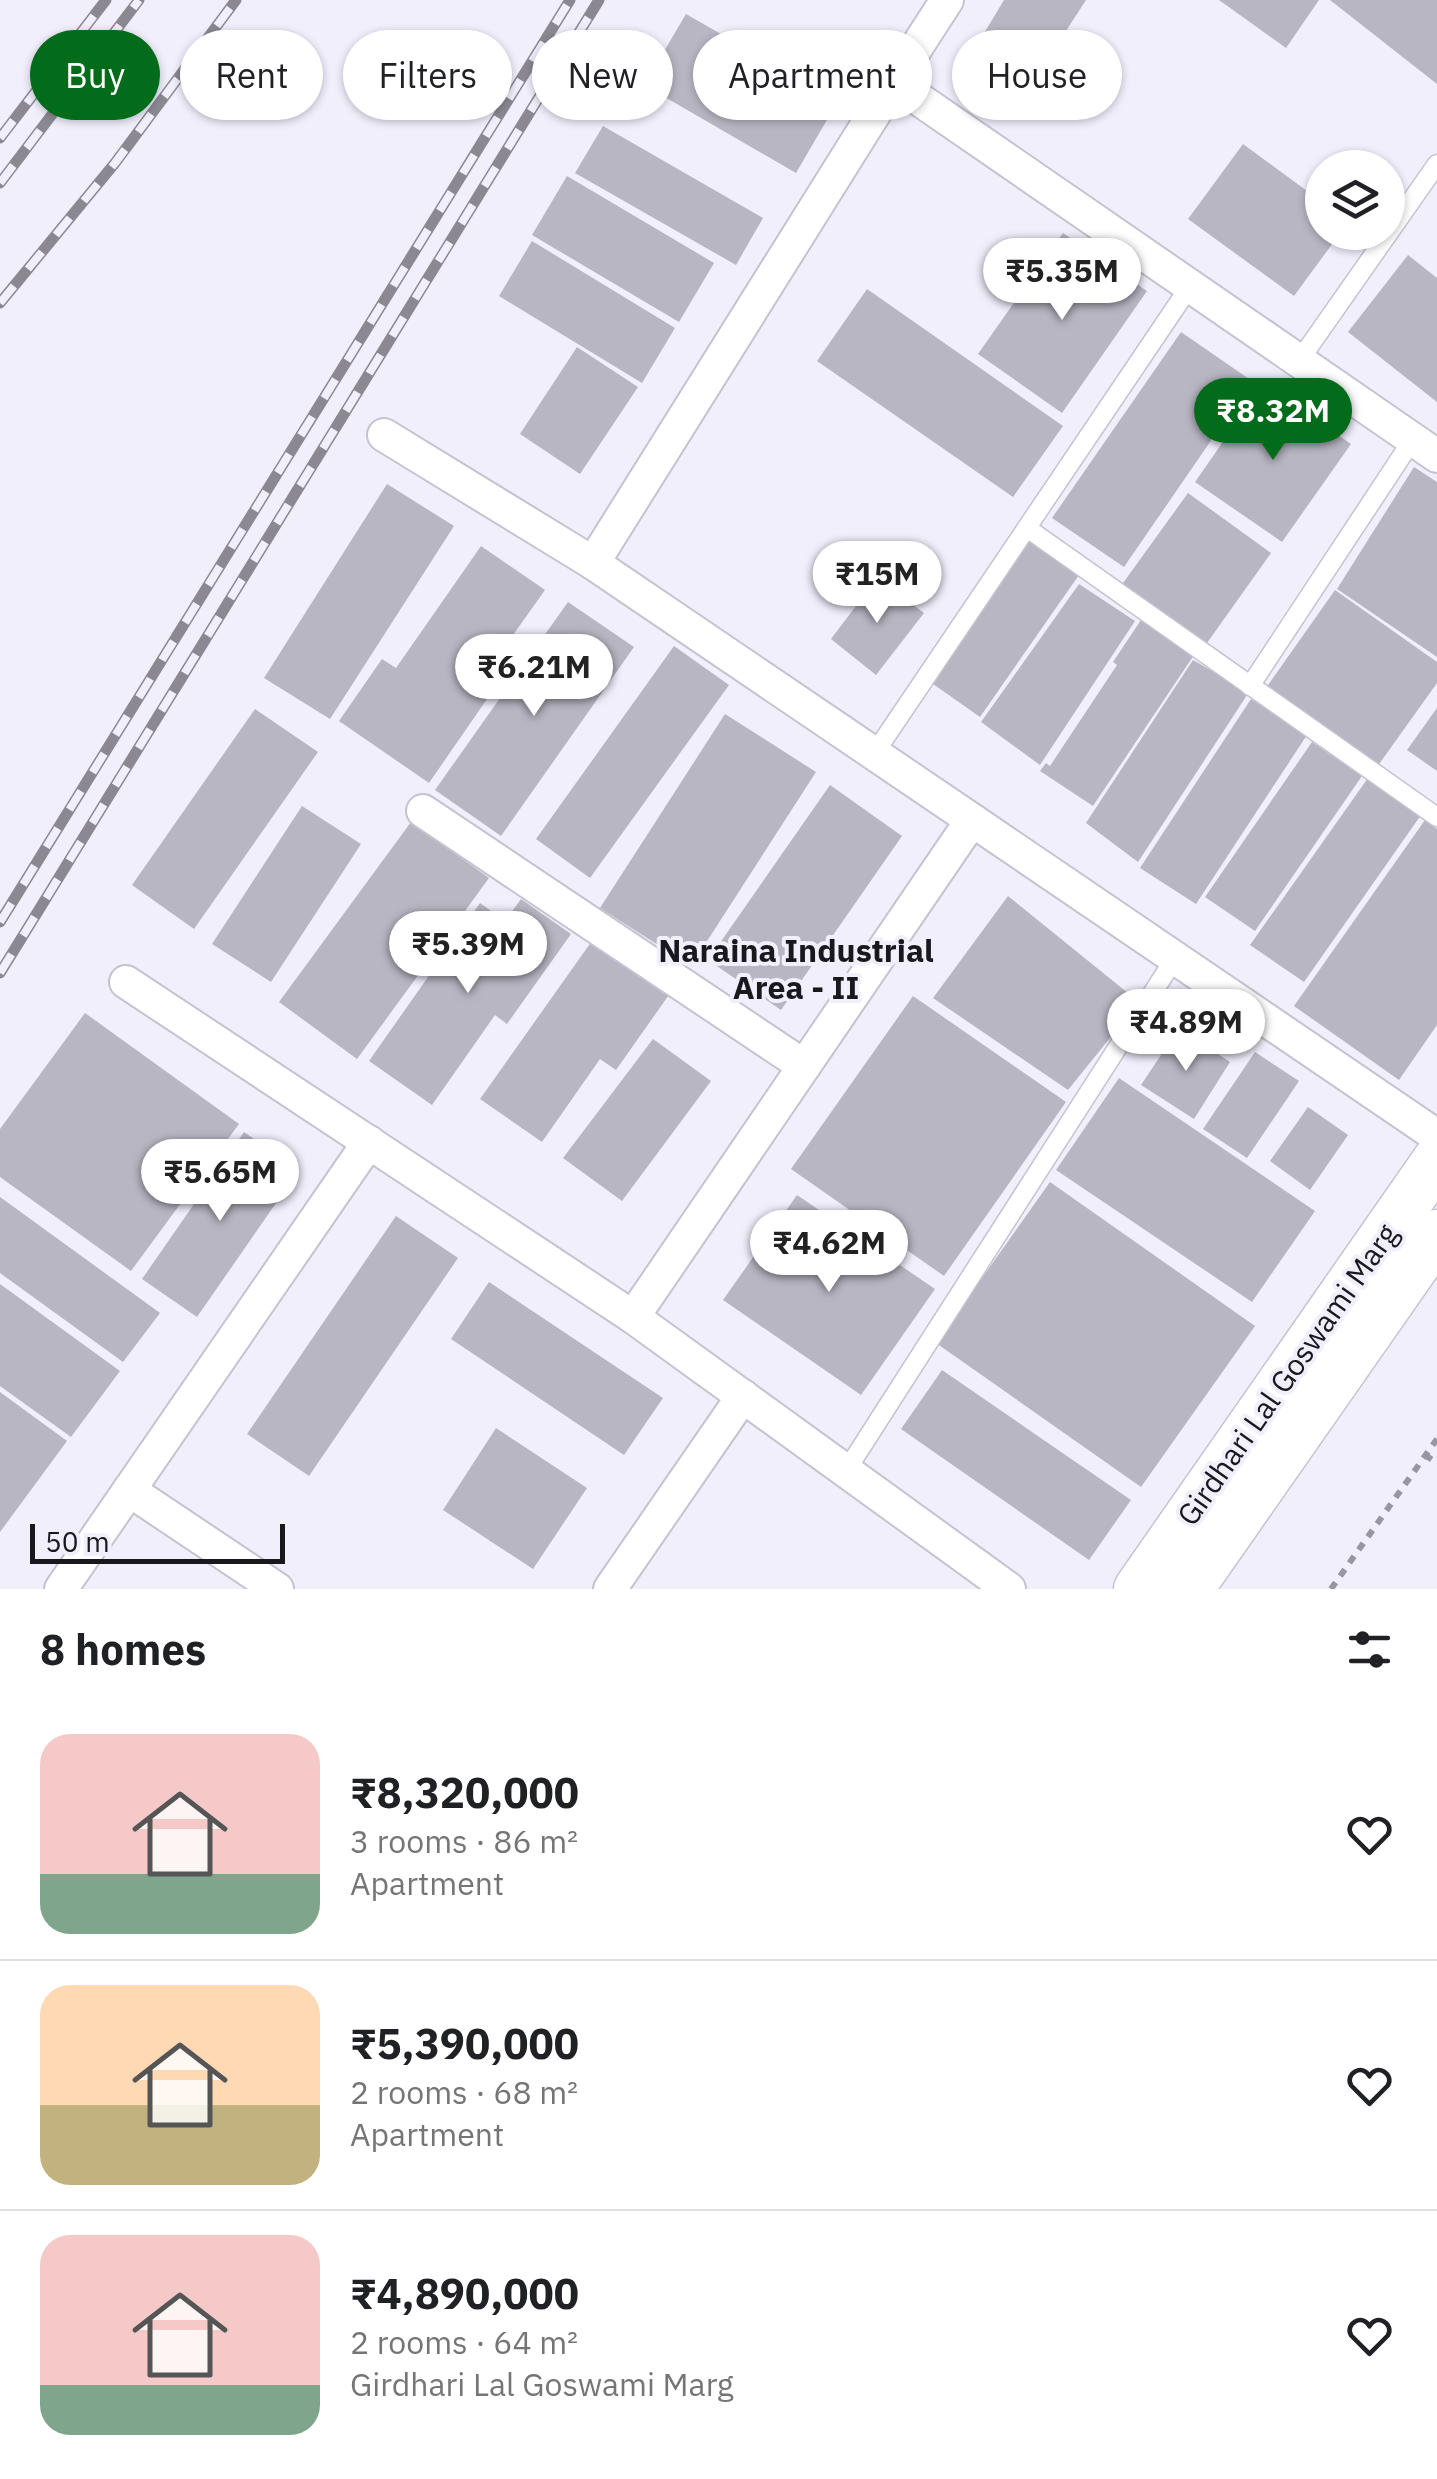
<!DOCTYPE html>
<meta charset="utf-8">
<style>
:root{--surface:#fff;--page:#f6f6f6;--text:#202124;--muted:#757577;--line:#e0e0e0;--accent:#026c1a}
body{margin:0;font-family:"IBM Plex Sans",sans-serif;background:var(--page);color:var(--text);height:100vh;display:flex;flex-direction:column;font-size:38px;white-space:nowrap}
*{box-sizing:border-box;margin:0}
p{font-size:32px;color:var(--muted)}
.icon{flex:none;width:55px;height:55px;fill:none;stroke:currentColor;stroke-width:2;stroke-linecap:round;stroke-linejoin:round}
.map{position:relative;height:1589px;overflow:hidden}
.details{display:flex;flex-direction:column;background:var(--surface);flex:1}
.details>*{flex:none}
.hud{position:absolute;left:30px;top:30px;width:1378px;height:90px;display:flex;gap:20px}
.controls{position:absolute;left:1305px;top:150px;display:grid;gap:20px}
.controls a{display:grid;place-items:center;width:100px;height:100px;border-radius:50%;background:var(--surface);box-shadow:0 2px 8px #0004;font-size:50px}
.scale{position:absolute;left:30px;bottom:25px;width:255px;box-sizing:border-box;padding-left:10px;border:5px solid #19181d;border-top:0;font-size:28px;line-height:35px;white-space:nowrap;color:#19181d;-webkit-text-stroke:8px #f2effd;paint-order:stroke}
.price{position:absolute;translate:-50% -85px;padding:0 22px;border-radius:35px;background:#fff;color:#222;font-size:32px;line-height:65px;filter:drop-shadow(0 2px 5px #0008)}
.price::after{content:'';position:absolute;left:50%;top:60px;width:30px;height:22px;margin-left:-15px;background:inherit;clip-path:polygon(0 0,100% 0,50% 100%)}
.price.selected{background:var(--accent);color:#fff}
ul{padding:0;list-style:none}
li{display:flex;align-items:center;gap:30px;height:250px;padding:0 40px}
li+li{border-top:2px solid var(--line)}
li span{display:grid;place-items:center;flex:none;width:280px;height:200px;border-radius:30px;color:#555}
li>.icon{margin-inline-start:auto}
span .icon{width:120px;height:120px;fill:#fffc;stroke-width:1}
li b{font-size:42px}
h2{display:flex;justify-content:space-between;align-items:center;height:120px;padding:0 40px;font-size:42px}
.chip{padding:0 35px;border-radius:45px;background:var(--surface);box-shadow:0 2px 8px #0004;font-size:35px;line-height:90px}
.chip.selected{background:var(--accent);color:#fff}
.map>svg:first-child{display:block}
</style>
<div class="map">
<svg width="1437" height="1589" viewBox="0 0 1437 1589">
<rect width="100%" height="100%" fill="#f2effd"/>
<g fill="#b8b6c2">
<polygon points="1004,0 1086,0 1035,79 977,45"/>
<polygon points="1219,0 1319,0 1286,48"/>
<polygon points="1330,0 1437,0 1437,84"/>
<polygon points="686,14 838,101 796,173 644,85"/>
<polygon points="603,126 763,218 736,265 575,173"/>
<polygon points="1243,144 1322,202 1322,232 1341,232 1294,296 1188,219"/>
<polygon points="567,176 714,263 679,322 532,235"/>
<polygon points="1063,233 1147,291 1062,413 978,354"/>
<polygon points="532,241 675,328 642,383 499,296"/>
<polygon points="1408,255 1437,278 1437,402 1348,332"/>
<polygon points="867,289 1063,426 1013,497 817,361"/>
<polygon points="1181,332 1252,381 1124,567 1052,518"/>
<polygon points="577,347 638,387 580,474 520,434"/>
<polygon points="1264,383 1351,444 1282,542 1195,482"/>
<polygon points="1414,467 1437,482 1437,657 1337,589"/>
<polygon points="387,484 454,526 330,719 264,678"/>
<polygon points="1188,493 1271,553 1202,650 1118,590"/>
<polygon points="1026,537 1079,575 980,717 926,679"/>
<polygon points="481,546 545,590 513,635 525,644 429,783 339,721 382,659 396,668"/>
<polygon points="877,578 924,613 876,675 831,639"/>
<polygon points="1079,584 1135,621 1040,765 981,722"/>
<polygon points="1335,590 1437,662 1437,683 1377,767 1266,688"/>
<polygon points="568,602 634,647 501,836 435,790"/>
<polygon points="1141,620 1194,655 1093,806 1040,771 1046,763 1050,766 1117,665 1113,662"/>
<polygon points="674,646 729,685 590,878 536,839"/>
<polygon points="1193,660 1249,692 1138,862 1086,823"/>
<polygon points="1251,699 1307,735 1196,904 1140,868"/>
<polygon points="1437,708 1437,771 1407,750"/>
<polygon points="255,709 318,752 194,929 132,885"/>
<polygon points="725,714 816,772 691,966 600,908"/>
<polygon points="1312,742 1362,776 1255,931 1205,897"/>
<polygon points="1368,778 1421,815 1304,982 1250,945"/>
<polygon points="830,785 902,836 781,1010 708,960"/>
<polygon points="302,806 361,844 271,982 212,944"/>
<polygon points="1425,820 1437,829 1437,1025 1399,1080 1294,1006"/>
<polygon points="411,822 489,878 357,1059 279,1002"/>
<polygon points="1008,896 1139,1002 1068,1090 933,998"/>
<polygon points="521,899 571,934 507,1024 495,1015 432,1105 369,1061 480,903 505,921"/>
<polygon points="594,938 671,992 616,1070 600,1059 542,1142 480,1099"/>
<polygon points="913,996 1066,1102 944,1276 791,1169"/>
<polygon points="85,1013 239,1124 131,1271 0,1177 0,1129"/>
<polygon points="1179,1028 1230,1062 1194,1119 1141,1085"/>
<polygon points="653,1039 711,1081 622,1201 563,1158"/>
<polygon points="1255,1052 1299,1081 1247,1158 1203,1129"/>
<polygon points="1119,1078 1315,1211 1252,1302 1056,1170"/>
<polygon points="1308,1107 1348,1135 1310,1190 1270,1161"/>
<polygon points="244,1132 299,1170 197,1317 142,1279"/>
<polygon points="1050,1182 1255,1326 1141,1487 936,1343"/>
<polygon points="797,1195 935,1289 861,1395 723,1300"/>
<polygon points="0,1197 160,1313 123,1362 0,1273"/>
<polygon points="396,1216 458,1258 309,1476 247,1434"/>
<polygon points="489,1282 663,1398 624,1455 451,1339"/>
<polygon points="0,1284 120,1371 71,1437 0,1386"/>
<polygon points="942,1370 1131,1500 1089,1560 901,1429"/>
<polygon points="0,1392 67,1441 0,1532"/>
<polygon points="496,1428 587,1488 533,1569 443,1510"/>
</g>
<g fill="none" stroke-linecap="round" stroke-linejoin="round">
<defs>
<g id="lane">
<polyline points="1299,361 1437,164"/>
<polyline points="1027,528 1437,817"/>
<polyline points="1250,686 1413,439"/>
<polyline points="874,754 1190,286"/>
<polyline points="846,1471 1175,958"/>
</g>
<g id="street">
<polyline points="947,0 894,82 1437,456"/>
<polyline points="384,435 593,563 894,82"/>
<polyline points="423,811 804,1066"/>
<polyline points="972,820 1437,1136"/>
<polyline points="126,982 633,1317 972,820 593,563"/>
<polyline points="633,1317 1009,1589"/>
<polyline points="129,1490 277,1589"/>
<polyline points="61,1589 369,1142"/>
<polyline points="610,1589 743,1396"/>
</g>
<g id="secondary">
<polyline points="1138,1589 1437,1160"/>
<polyline points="1189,1589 1437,1234"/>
</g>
</defs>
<use href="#lane" stroke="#c5c3d0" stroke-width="21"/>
<use href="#street" stroke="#c5c3d0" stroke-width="36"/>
<use href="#secondary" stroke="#c5c3d0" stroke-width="51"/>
<g stroke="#9896a0" stroke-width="6" stroke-dasharray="8 8" stroke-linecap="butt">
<polyline points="1425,1455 1437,1463"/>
<polyline points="1331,1589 1437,1439"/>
</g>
<use href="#lane" stroke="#fff" stroke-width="18"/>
<use href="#street" stroke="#fff" stroke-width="32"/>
<use href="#secondary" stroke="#fff" stroke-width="48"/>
<defs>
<g id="rail">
<polyline points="0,138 106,0"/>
<polyline points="0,183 139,0"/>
<polyline points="0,303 115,163 236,0"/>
<polyline points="0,922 570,0"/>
<polyline points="0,973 599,0"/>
</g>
</defs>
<use href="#rail" stroke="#8b8892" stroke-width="11"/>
<use href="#rail" stroke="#f2effd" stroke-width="8" stroke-dasharray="22" stroke-linecap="butt"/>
</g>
<g text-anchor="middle" stroke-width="8" stroke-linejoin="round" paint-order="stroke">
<g font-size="30" fill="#19181d" stroke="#f2effd">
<text transform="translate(1288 1375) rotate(-55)" y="10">Girdhari Lal Goswami Marg</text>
</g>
<g font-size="32" font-weight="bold" fill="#19181d" stroke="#f2effd">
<text x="796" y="962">Naraina Industrial<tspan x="796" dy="37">Area - II</tspan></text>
</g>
</g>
</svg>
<div class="controls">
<a><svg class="icon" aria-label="layers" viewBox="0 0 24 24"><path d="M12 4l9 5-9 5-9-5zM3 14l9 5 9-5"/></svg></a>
</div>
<div class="scale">50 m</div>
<b class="price" style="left:1062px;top:323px">₹5.35M</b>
<b class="price selected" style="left:1273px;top:463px">₹8.32M</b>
<b class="price" style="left:877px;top:626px">₹15M</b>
<b class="price" style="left:534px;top:719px">₹6.21M</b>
<b class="price" style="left:468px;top:996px">₹5.39M</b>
<b class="price" style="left:1186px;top:1074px">₹4.89M</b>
<b class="price" style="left:220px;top:1224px">₹5.65M</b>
<b class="price" style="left:829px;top:1295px">₹4.62M</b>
<div class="hud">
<a class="chip selected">Buy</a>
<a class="chip">Rent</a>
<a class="chip">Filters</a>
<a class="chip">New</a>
<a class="chip">Apartment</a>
<a class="chip">House</a>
</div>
</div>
<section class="details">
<h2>8 homes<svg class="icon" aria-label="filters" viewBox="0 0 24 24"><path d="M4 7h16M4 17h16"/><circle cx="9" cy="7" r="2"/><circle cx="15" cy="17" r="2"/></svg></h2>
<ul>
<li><span style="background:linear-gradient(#f6c9c9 70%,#7fa58c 0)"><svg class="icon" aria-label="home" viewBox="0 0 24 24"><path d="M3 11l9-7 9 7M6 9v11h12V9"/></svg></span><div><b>₹8,320,000</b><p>3 rooms · 86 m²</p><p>Apartment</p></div><svg class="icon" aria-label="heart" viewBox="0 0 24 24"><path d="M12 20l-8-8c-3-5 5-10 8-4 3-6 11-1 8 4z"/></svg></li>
<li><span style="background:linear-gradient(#ffd9b3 60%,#c2b280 0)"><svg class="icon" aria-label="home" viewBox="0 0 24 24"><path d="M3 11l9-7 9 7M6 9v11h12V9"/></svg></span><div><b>₹5,390,000</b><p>2 rooms · 68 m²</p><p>Apartment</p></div><svg class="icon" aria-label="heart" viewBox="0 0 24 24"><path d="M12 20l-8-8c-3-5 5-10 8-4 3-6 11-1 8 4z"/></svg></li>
<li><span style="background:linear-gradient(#f6c9c9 75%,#7fa58c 0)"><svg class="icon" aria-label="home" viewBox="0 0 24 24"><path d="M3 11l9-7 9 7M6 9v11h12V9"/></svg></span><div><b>₹4,890,000</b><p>2 rooms · 64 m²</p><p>Girdhari Lal Goswami Marg</p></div><svg class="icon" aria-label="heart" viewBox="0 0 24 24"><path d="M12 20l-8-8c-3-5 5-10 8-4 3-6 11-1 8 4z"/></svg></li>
</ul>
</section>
